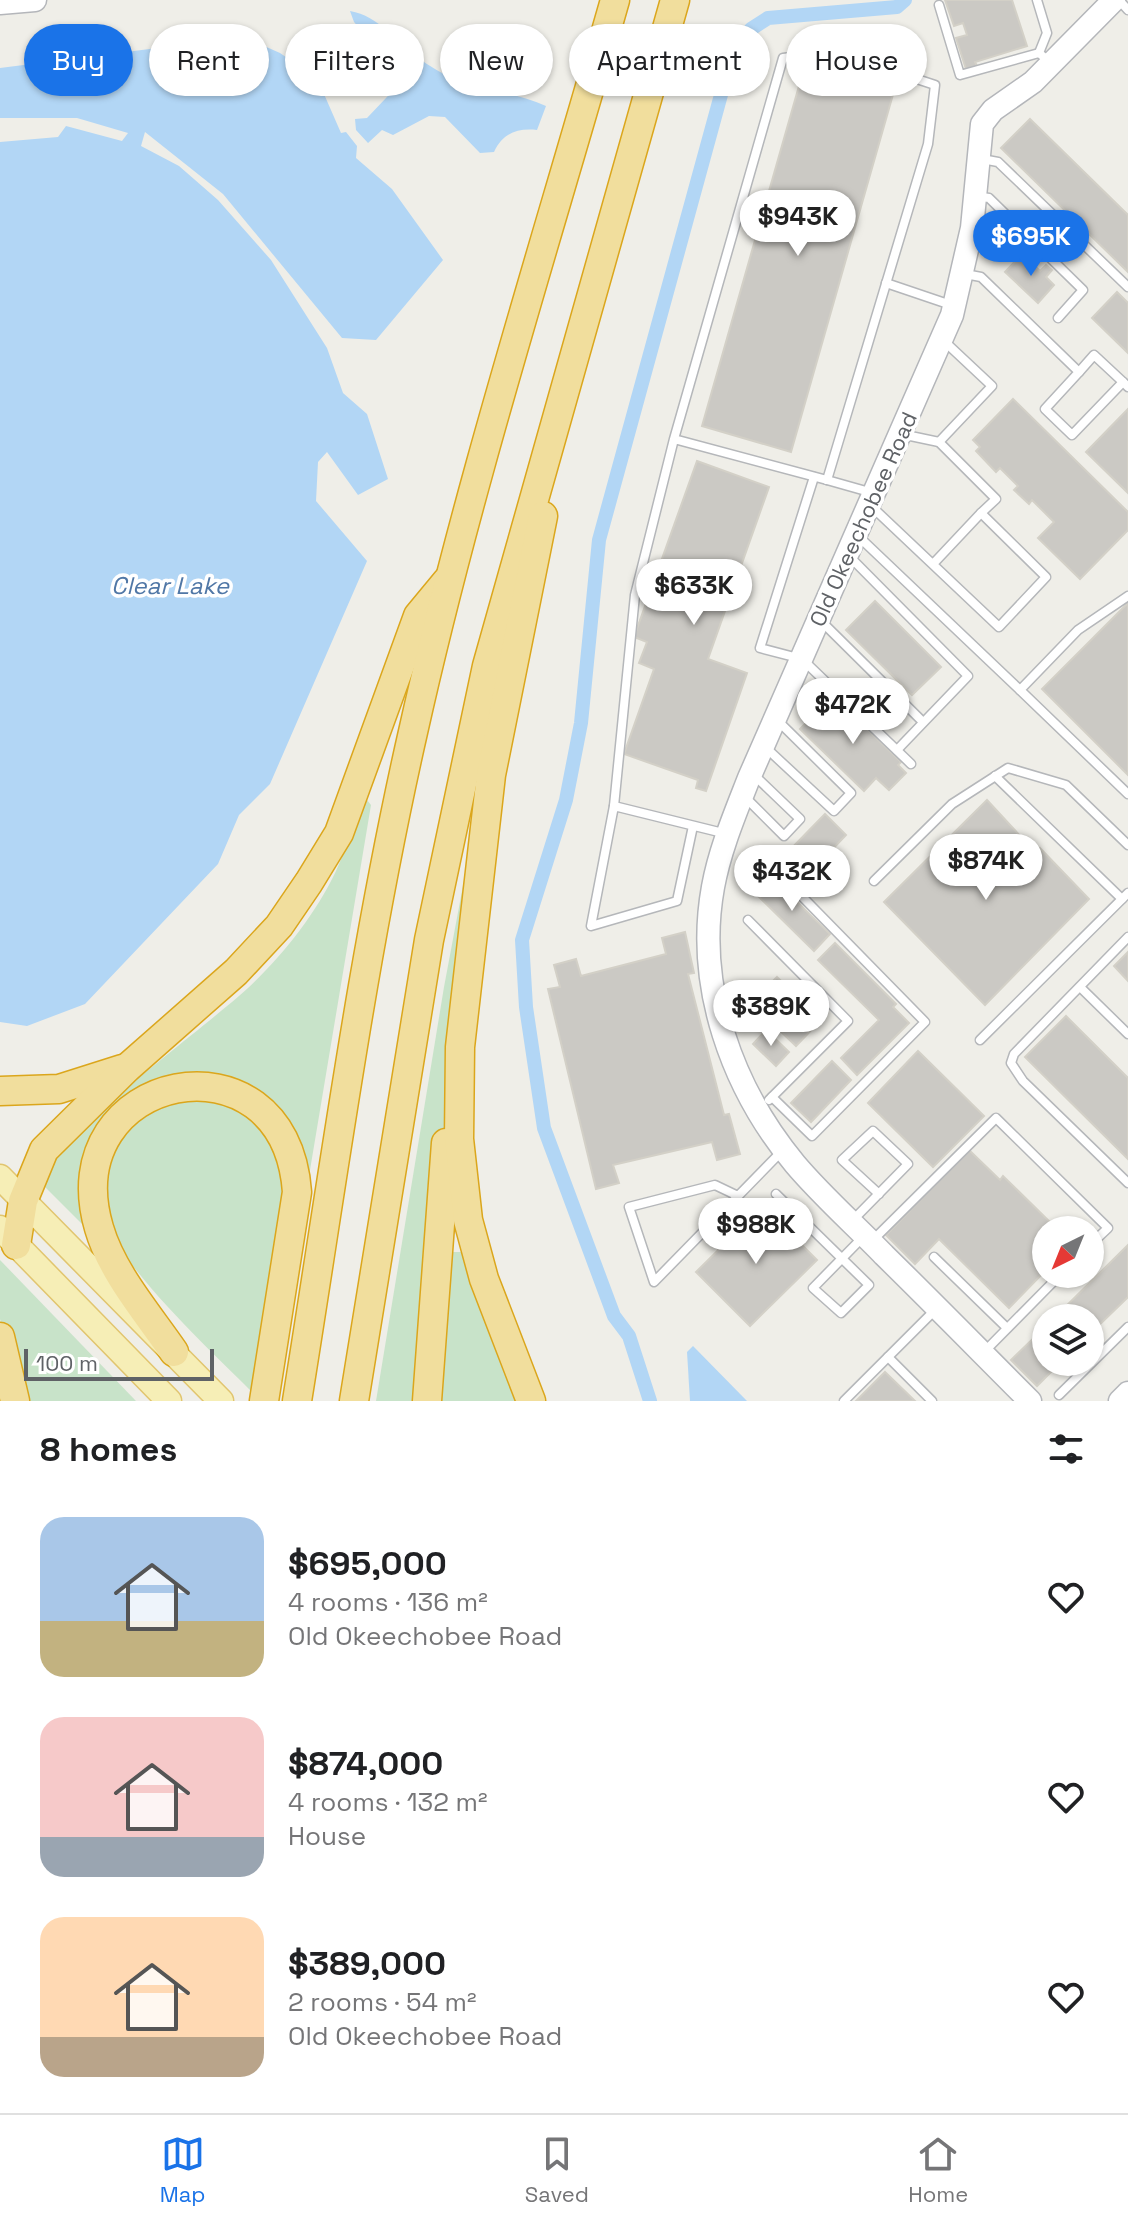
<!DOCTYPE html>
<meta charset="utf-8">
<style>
:root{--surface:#fff;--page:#f2f2f2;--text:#202124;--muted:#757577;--line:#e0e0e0;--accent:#1a73e8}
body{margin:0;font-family:"Space Grotesk",sans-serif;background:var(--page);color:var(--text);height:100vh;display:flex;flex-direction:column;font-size:30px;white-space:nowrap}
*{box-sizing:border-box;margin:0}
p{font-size:26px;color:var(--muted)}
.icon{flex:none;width:44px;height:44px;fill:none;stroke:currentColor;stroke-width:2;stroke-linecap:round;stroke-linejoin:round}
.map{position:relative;height:1401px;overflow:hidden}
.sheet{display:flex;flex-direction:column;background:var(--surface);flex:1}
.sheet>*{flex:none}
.top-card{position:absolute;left:24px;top:24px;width:1080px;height:72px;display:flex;gap:16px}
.needle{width:52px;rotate:223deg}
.tools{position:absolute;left:1032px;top:1216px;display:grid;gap:16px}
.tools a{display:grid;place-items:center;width:72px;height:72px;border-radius:50%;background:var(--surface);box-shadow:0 2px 6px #0004;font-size:40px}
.scale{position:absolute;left:24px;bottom:20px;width:190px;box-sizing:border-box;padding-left:8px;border:4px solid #5f6266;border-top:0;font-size:22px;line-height:28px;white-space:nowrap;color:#5f6266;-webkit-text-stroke:6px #fff;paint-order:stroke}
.price{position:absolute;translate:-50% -68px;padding:0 18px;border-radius:28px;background:#fff;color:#222;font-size:26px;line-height:52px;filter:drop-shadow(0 2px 4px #0008)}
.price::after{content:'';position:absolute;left:50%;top:48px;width:24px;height:18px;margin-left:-12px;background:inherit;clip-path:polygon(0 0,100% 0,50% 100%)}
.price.active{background:var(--accent);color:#fff}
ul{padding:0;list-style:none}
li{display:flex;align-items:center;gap:24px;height:200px;padding:0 40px}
li span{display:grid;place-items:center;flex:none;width:224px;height:160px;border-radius:24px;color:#555}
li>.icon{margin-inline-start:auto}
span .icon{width:96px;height:96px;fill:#fffc;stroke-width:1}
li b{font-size:34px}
h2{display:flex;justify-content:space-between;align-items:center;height:96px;padding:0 40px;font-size:34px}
.pill{padding:0 28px;border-radius:36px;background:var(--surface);box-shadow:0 2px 6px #0004;font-size:28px;line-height:72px}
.pill.active{background:var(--accent);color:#fff}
.tab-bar{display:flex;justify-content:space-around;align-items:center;height:112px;border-top:2px solid var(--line);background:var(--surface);font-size:22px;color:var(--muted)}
.tab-bar a{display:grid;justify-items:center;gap:4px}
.tab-bar .active{color:var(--accent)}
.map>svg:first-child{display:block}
</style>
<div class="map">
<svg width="1128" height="1401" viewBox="0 0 1128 1401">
<rect width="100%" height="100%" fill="#efeee8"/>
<g fill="#c8e3c9">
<path d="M367 800 371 805 307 1188 253 1097 130 1100 88 1230 40 1182C54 1136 205 1028 248 988 283 955 315 915 336 871 345 853 356 811 367 800Z"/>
<polygon points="465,875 434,1245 417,1401 376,1401 444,987"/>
<path d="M190 1092 259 1117 288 1181 255 1395C219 1358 98 1249 100 1199 100 1177 113 1150 120 1128Z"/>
<polygon points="446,1252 466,1252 520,1401 434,1401"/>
<polygon points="0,1260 136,1401 21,1401 0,1319"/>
</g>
<g fill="#b2d6f5">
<path d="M350 11C379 16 397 42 420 59 462 91 500 86 546 106L537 130C517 128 503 133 494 152L480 153 445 117 429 116 393 135 382 130 368 143 356 130 355 119 367 118 404 79 354 22Z"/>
<polygon points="244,37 280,53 317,78 341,133 346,132 357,146 356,158 392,189 443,260 376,340 342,338 223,194 145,132 141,146 179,166 218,200 271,260 327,348 343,393 367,414 388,479 358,495 327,452 318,462 316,501 367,561 270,784 239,815 218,864 85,1004 27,1026 0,1022 0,142 58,137 66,126 122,141 128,133 77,118 0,118 0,68"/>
<polygon points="693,1346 747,1401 690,1401 687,1352"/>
</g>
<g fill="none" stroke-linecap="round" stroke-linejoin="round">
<polyline stroke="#b2d6f5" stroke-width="14" points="650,1401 629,1336 614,1316 544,1128 526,1007 522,940 566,800 581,723 599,540 733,51 751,29 768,18 897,7 905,0"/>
</g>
<g fill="#cbc9c4" stroke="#d3d0c7" stroke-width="2">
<polygon points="945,0 1012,0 1027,46 975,62 977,66 966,69 956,38 967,35 963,23 954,26"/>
<polygon points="805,65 894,91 791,452 702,426"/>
<polygon points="1030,119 1128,215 1128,272 1001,148"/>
<polygon points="1022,254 1040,271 1046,265 1052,270 1046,277 1054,285 1038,303 1005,272"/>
<polygon points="1117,292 1128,303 1128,353 1092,318"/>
<polygon points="1013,399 1128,512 1128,530 1080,579 1038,538 1054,522 1032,500 1029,504 1014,490 1018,486 1000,468 996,472 976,451 980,447 973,440"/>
<polygon points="1128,409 1128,493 1086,452"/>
<polygon points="697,461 769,487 708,659 747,673 706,791 696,788 698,780 624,754 654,669 639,663 647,642 634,637"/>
<polygon points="875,601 941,667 912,695 846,630"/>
<polygon points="1128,603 1128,775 1042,689"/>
<polygon points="833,696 901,762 898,765 906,773 889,790 876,778 864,791 800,729"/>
<polygon points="987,800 1036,853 1040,848 1089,899 985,1005 884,902"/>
<polygon points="825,814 846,835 806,877 784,856"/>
<polygon points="769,875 830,934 814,951 753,891"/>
<polygon points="685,932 694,973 688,974 724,1115 729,1114 740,1154 717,1160 712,1142 613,1165 619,1183 596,1189 548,989 560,987 554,965 576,959 581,976 666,954 662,938"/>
<polygon points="835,943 896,1004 893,1007 909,1023 857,1075 841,1058 879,1020 818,960"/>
<polygon points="1128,952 1128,981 1114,966"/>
<polygon points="777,977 821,1020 796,1046 751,1003"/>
<polygon points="1066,1016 1128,1078 1128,1159 1025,1057"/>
<polygon points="766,1030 789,1052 776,1066 753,1044"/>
<polygon points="918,1051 984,1116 933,1167 868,1103"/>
<polygon points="832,1061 851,1080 811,1122 791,1103"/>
<polygon points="969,1150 1000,1180 1003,1176 1052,1224 1046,1230 1046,1270 1009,1308 939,1239 915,1264 886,1235"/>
<polygon points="763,1206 817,1260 750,1326 696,1272"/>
<polygon points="1128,1245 1128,1297 1090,1334 1090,1318 1054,1318"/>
<polygon points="1046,1326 1046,1362 1061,1362 1037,1386 1011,1360"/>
<polygon points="885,1372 915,1401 856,1401"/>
</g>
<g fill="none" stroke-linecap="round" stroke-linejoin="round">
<defs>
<g id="lane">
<polyline points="1037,0 1047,33 1039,53"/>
<polyline points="1119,0 1128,10"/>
<polyline points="939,5 960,75 1039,53 1051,63"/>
<polyline points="982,159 998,162 1128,287"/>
<polyline points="975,196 989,198 1083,290 1058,318"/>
<polyline points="965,274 981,277 1079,372 1045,409 1072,435 1123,382 1128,387"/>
<polyline points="886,283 954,306"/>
<polyline points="1079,372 1094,355 1123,382"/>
<polyline points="901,434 939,442 996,499 981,513"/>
<polyline points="939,442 992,386 944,341"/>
<polyline points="814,477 760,648 802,659 911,764"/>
<polyline points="827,480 873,493"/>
<polyline points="870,505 999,627 1046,577 981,513 933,564"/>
<polyline points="858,536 1020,690"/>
<polyline points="849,556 968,676 897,750"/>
<polyline points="1128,596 1078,630 1020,690 1128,794"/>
<polyline points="820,620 923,722"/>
<polyline points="764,746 834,811 851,793 776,719"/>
<polyline points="995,776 1122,899"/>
<polyline points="746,798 784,836 800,819 753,774"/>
<polyline points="614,806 635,595 674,439 783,58 835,52 935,85 928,144 827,480 674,439"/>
<polyline points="693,826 677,901 591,926 614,806 727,834"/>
<polyline points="874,881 952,804 1008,768 1066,785 1128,845"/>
<polyline points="748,920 848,1021 769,1100"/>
<polyline points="1128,937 1014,1054 1011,1063 1023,1081 1128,1183"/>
<polyline points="1080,987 1128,1034"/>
<polyline points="980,1040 1128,893"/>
<polyline points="772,1097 812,1136 925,1022 782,876"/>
<polyline points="776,1194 869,1285 841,1313 813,1288 863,1237"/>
<polyline points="738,1196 715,1185 629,1207 654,1282 783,1150"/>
<polyline points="852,1221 908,1164 873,1131 842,1160 879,1194"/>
<polyline points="872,1241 996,1118 1108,1228 1090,1245"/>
<polyline points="934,1257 1007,1328"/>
<polyline points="983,1353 1061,1274"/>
<polyline points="888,1357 932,1401"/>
<polyline points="1059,1395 1128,1327"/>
<polyline points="844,1401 937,1308"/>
</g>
<g id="secondary">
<polyline points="0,3 35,0"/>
<path d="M1030 1401C981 1352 933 1303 884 1255 855 1225 822 1196 795 1164 732 1088 695 986 713 887 720 849 735 814 749 778L952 315 972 228 982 124 993 110 1033 82 1114 0"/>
<polyline points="1120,1401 1128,1393"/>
</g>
<g id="primary">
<polyline points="0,1177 221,1401"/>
<polyline points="0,1228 169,1401"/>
</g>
<g id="highway">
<polyline points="0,1091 59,1089 122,1069"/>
<polyline points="16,1245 23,1201 44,1150 127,1068 236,972 279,926 309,882 339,833 418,616 447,581"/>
<polyline points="0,1337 15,1401"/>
<path d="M174 1352C148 1314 112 1273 99 1228 53 1072 285 1024 297 1192L264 1401"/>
<path d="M297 1401C333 1178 363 952 413 732 468 485 546 243 615 0"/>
<polyline points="354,1401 429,940 487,666 675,0"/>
<polyline points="427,1401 446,1143"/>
<polyline points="531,1401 484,1279 468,1220 459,1139 460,1047 491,775 543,516"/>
</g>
</defs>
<use href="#lane" stroke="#b5b7ba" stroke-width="11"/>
<use href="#secondary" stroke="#b4b6ba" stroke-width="25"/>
<use href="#primary" stroke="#e1c56f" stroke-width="27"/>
<use href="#highway" stroke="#dba61c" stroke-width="31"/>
<use href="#lane" stroke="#fff" stroke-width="8"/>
<use href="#secondary" stroke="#fff" stroke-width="22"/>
<use href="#primary" stroke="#f6eeb6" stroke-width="24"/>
<use href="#highway" stroke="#f1de9d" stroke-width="28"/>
</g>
<g text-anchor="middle" stroke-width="7" stroke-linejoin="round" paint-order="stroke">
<g font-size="22" fill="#5f6266" stroke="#fff">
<text transform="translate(863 519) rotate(-66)" y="8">Old Okeechobee Road</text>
</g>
<g font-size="24" font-style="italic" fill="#5077a6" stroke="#fff">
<text x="170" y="594">Clear Lake</text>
</g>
</g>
</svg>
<div class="tools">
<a><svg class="needle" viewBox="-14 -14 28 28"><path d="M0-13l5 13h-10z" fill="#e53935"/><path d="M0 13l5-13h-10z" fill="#757577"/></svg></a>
<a><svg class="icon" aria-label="layers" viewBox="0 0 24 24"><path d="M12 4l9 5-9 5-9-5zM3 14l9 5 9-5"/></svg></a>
</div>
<div class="scale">100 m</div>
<b class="price" style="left:798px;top:258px">$943K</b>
<b class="price active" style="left:1031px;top:278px">$695K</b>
<b class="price" style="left:694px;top:627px">$633K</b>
<b class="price" style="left:853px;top:746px">$472K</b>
<b class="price" style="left:986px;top:902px">$874K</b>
<b class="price" style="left:792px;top:913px">$432K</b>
<b class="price" style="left:771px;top:1048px">$389K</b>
<b class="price" style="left:756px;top:1266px">$988K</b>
<div class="top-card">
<a class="pill active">Buy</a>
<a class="pill">Rent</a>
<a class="pill">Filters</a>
<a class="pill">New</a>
<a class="pill">Apartment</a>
<a class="pill">House</a>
</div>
</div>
<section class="sheet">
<h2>8 homes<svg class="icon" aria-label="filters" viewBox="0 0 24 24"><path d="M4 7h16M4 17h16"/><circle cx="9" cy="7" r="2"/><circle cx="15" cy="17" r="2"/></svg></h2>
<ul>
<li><span style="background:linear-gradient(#a9c7e8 65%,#c2b280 0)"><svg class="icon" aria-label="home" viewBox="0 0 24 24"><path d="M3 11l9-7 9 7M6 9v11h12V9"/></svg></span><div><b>$695,000</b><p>4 rooms · 136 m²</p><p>Old Okeechobee Road</p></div><svg class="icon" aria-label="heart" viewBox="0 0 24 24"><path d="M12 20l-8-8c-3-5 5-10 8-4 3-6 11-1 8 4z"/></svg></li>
<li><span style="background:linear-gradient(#f6c9c9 75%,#9aa5b1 0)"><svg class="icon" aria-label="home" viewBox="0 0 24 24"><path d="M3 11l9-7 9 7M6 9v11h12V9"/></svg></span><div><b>$874,000</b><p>4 rooms · 132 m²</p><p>House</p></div><svg class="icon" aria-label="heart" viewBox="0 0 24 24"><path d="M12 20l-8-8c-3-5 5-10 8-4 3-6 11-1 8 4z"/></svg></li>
<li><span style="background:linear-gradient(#ffd9b3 75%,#b9a48a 0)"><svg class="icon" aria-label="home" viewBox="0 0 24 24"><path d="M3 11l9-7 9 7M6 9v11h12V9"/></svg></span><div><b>$389,000</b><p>2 rooms · 54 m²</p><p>Old Okeechobee Road</p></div><svg class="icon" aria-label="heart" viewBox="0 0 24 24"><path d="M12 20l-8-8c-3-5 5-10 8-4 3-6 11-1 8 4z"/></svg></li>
</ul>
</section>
<nav class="tab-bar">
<a class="active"><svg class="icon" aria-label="map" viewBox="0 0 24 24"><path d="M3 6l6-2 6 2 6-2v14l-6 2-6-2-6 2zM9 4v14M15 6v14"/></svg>Map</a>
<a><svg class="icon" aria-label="saved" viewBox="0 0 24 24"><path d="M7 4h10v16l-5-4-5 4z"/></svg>Saved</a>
<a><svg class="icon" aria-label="home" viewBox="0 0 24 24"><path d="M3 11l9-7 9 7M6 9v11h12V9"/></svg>Home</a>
</nav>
